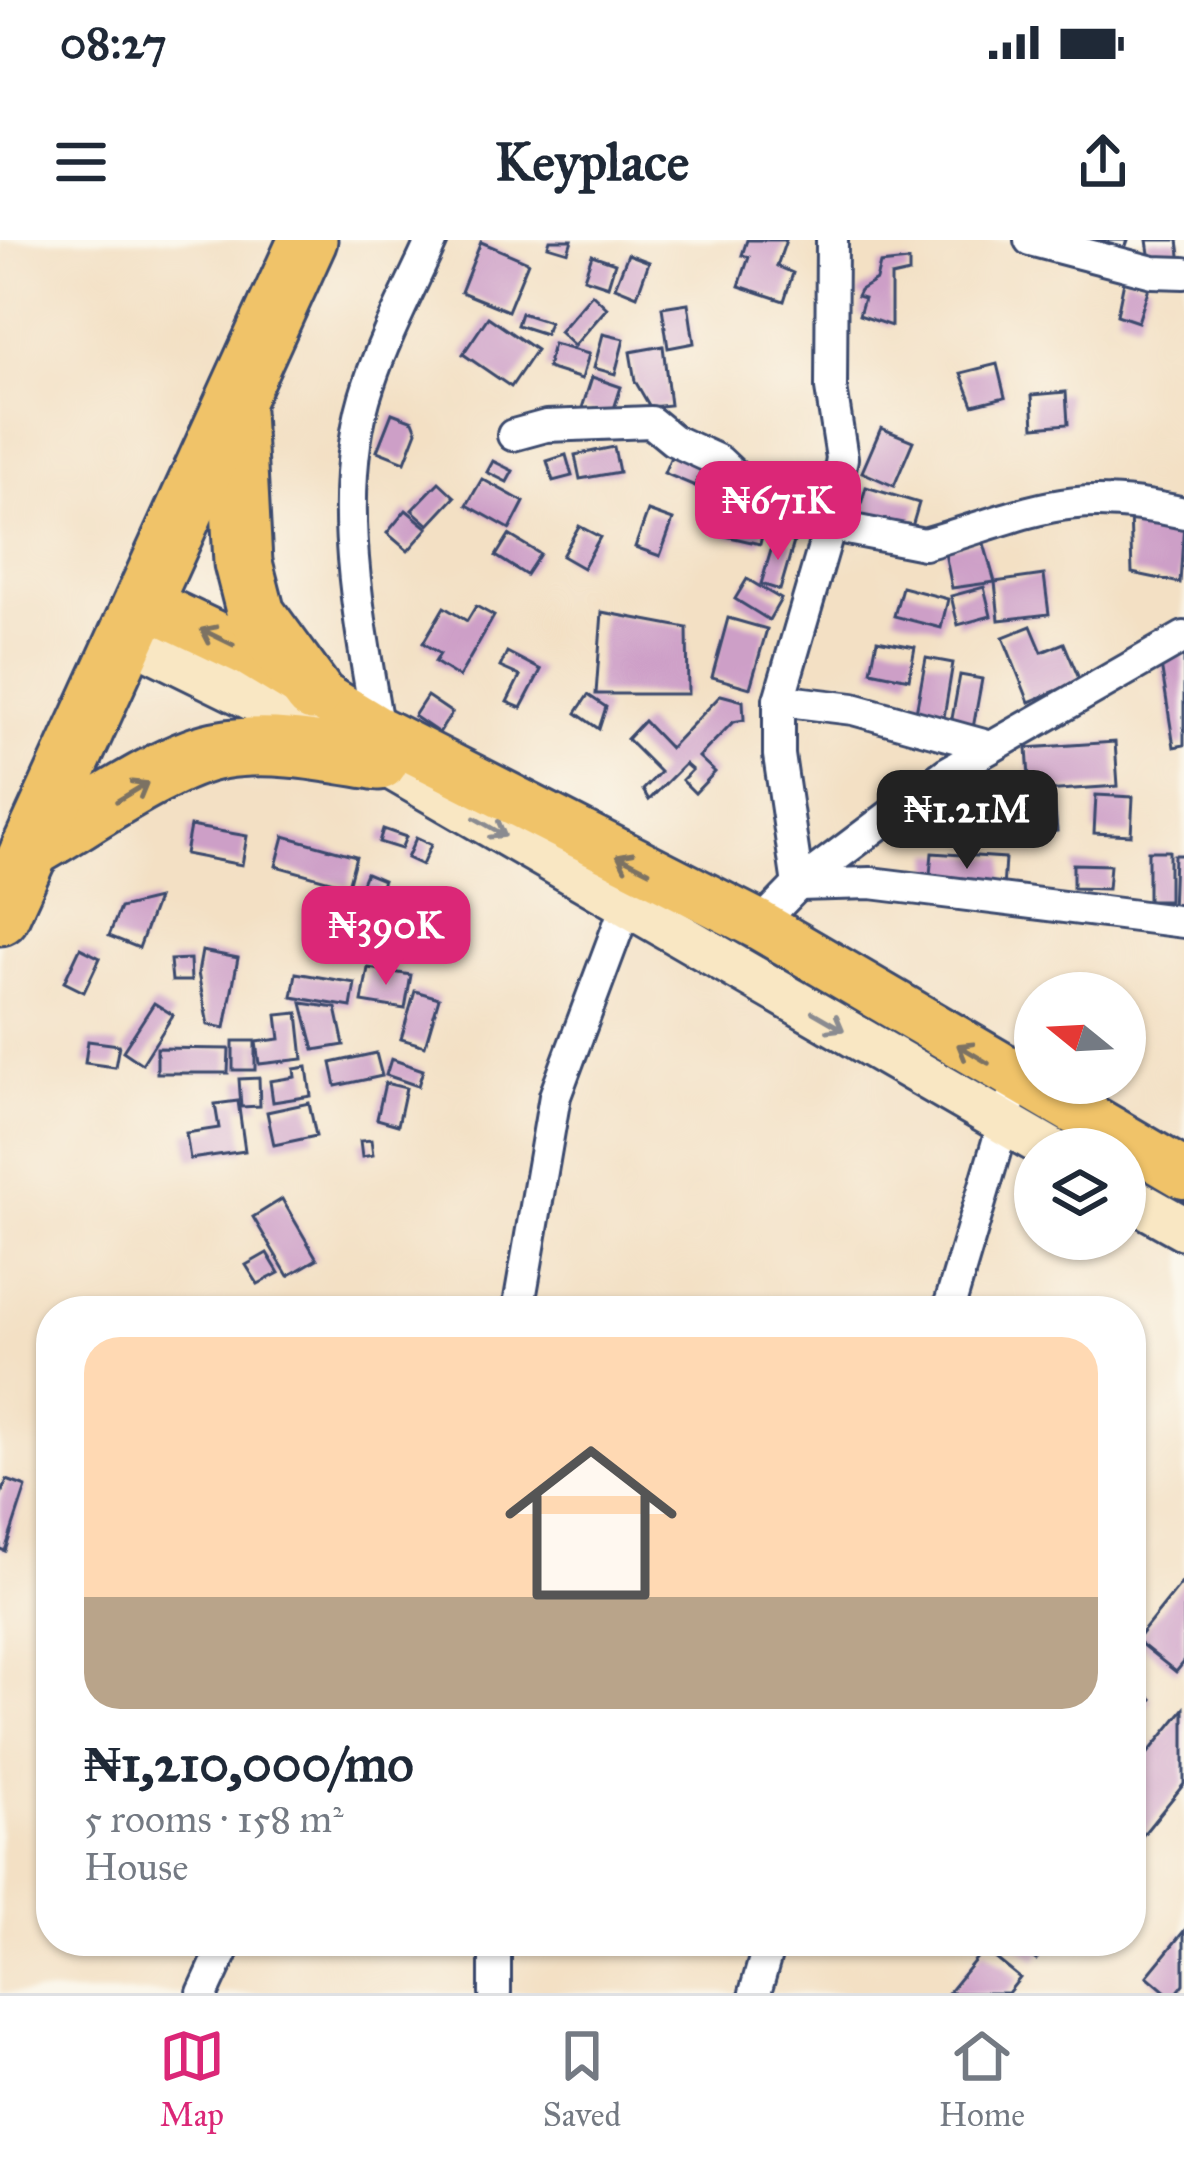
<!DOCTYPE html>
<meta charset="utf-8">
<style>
:root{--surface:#fff;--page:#f6f6f7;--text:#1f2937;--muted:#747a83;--line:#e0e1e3;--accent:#db2777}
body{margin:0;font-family:"IM FELL Great Primer",serif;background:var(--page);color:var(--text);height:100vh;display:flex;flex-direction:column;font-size:45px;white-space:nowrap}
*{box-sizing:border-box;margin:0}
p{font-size:39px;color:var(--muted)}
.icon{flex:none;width:66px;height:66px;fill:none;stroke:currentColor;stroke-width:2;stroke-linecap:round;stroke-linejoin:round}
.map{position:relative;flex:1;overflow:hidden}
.details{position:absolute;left:36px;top:1056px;width:1110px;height:660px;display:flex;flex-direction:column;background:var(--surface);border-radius:48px;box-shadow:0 3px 9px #0004}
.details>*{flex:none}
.needle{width:78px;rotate:288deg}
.fabs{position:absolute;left:1014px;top:732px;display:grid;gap:24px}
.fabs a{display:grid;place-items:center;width:132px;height:132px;border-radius:50%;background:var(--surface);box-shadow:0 3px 9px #0004;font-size:60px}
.price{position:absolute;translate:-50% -102px;padding:0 27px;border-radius:24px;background:var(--accent);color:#fff;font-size:39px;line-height:78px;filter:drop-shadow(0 3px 6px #0008)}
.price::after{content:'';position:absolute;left:50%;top:72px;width:36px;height:27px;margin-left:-18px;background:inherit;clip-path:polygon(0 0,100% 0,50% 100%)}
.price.on{background:#222;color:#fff}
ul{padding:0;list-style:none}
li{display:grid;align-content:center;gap:24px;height:636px;padding:0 48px}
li+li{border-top:3px solid var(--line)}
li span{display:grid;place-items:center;height:372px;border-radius:36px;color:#555}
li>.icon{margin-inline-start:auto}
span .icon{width:216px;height:216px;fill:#fffc;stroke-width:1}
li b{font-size:51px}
.status{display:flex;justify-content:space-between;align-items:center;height:84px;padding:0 60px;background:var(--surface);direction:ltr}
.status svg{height:33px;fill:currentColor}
header{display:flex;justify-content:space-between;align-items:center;height:156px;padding:0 48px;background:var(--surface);font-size:54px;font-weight:700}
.tab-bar{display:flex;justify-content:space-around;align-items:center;height:168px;border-top:3px solid var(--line);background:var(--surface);font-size:33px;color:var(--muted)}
.tab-bar a{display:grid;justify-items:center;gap:6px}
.tab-bar .on{color:var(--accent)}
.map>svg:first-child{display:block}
</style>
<div class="status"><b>08:27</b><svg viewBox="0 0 49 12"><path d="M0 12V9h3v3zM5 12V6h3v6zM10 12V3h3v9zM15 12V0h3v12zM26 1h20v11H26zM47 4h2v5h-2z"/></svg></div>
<header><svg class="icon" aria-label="menu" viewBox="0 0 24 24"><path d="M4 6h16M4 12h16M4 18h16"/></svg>Keyplace<svg class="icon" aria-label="share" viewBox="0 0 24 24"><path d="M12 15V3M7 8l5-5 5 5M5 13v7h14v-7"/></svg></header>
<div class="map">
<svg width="1184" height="1753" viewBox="0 0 1184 1753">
<rect width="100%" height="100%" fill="#fbf7ec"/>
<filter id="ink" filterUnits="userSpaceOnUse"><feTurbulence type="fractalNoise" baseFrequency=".00833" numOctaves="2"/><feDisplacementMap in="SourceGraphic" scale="24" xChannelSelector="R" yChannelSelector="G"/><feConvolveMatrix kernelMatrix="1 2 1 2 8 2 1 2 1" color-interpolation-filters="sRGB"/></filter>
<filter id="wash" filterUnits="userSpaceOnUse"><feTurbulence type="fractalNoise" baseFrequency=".004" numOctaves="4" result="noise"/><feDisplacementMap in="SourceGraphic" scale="48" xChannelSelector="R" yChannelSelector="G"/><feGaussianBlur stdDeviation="2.7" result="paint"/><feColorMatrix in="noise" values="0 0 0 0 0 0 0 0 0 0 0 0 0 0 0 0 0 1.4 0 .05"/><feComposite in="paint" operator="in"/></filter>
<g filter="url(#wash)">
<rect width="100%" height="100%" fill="#f3e0c4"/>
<g id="blocks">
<g fill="#cd9fc7">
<polygon points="550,0 572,0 568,12 548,6"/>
<polygon points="747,0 786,0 777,26 793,33 784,61 739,46 749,17 742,15"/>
<polygon points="1071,0 1128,0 1122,17"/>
<polygon points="1147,0 1178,0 1181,23 1151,27"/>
<polygon points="481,2 528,22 508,71 461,52"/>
<polygon points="628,14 649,22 637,56 615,47"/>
<polygon points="592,15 615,23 608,46 584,38"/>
<polygon points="909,21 909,33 891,37 891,86 859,75 864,58 857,56 860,50 876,40 880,24"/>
<polygon points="1125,36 1150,44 1138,82 1117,75"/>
<polygon points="592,54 607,68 574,106 559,92"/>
<polygon points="688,63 694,103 668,108 662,67"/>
<polygon points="521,73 549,82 545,94 517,85"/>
<polygon points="488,77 536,110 511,147 463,114"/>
<polygon points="603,94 624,99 615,134 594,128"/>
<polygon points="553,104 589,114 582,139 547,128"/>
<polygon points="663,106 670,165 650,167 635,141 630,112"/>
<polygon points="997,124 1005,157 973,165 961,133"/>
<polygon points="592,137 621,147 611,178 582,168"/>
<polygon points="1066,152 1068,184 1034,187 1032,155"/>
<polygon points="392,173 413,181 417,191 405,222 377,211"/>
<polygon points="881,188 913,201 894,246 862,232"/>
<polygon points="614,207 619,232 580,239 575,215"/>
<polygon points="673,212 703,225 695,246 664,233"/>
<polygon points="566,215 572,236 553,241 547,221"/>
<polygon points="493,221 513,231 507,242 487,232"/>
<polygon points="719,236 737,259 724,270 706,247"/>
<polygon points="482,239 524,262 510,289 467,265"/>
<polygon points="439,242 455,257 429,285 412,270"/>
<polygon points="866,247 919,263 909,297 856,281"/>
<polygon points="406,270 428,288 408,311 387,293"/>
<polygon points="732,270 766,278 760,304 725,296"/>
<polygon points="648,271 673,280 660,316 635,307"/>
<polygon points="1130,271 1184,282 1180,343 1132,333"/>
<polygon points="579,286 600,297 583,328 562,316"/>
<polygon points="509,295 540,314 526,335 496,316"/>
<polygon points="775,297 794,302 780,350 761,344"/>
<polygon points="983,300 995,342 952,348 944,308"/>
<polygon points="1044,335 1049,374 999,380 995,342"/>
<polygon points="747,339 781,359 769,380 735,359"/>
<polygon points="902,347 948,359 941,388 894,376"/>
<polygon points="984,347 991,376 958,385 951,356"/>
<polygon points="476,366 494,376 459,437 435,422 440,414 423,403 444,367 467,381"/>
<polygon points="602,372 687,388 688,454 596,454"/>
<polygon points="728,378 767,389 750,448 712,437"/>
<polygon points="1031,386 1042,412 1064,403 1080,441 1029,462 1003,397"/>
<polygon points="877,400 915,407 909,439 871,431"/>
<polygon points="507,412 541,430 521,468 507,462 520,436 500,427"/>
<polygon points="1184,414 1184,505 1174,507 1160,418"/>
<polygon points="926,418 953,423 944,477 916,472"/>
<polygon points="960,435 982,439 973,488 951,484"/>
<polygon points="588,455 606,467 599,489 576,473"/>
<polygon points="721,455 743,461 744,480 733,482 699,517 715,532 695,553 682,540 692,530 685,524 649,560 643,550 660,532 627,499 644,481 670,508"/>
<polygon points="427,456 452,473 439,493 414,476"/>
<polygon points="1115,502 1118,546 1030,552 1027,508"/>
<polygon points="1012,555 1011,562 1054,557 1057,591 985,604 981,558"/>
<polygon points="1096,555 1133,557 1131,595 1094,593"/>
<polygon points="954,560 956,583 916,588 913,565"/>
<polygon points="190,586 247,596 242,625 185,614"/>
<polygon points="383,589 406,597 401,609 379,602"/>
<polygon points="284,596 356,616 348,646 276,626"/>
<polygon points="416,598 431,605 422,625 407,618"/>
<rect x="1148" y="611" width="21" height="50"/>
<polygon points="932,613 1005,618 1003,650 929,645"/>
<polygon points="1174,615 1184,615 1184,673 1172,673"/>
<polygon points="1073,624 1110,625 1108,649 1073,648"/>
<polygon points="366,633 383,640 377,656 360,648"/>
<polygon points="157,659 139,708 109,696 120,668"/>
<polygon points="80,708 100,718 84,752 64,742"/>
<polygon points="202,711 238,718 225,788 208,785 198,733"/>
<polygon points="190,719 191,741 172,741 170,720"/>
<polygon points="368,728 411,735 405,769 362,762"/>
<polygon points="296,733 355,743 351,767 292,757"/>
<polygon points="415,751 439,758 425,806 401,799"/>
<polygon points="154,763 173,775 142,824 123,811"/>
<polygon points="302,763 336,768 344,805 314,810"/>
<polygon points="298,773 303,819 259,824 256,802 280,799 277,775"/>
<polygon points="88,801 119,805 115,827 85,823"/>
<rect x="233" y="801" width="22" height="29"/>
<polygon points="157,808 229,809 228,833 157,833"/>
<polygon points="376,813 382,836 336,846 331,823"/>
<polygon points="391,819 423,830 418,846 386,835"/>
<polygon points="307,827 311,856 273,862 270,841 295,837 294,829"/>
<polygon points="259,838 260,866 241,867 239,839"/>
<polygon points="385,843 406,848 398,885 377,879"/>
<polygon points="238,861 245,911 190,919 186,893 219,888 215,864"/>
<polygon points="309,863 316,896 274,905 267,872"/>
<polygon points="371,900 373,915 362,917 360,901"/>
<polygon points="282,959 317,1019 288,1036 253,977"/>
<polygon points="267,1013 279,1033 258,1044 246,1025"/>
<polygon points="7,1240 26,1247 5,1311 0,1309 0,1257"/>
<polygon points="1184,1340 1184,1422 1176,1432 1136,1400"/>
<polygon points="1131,1443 1152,1459 1131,1486"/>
<polygon points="1184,1469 1184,1544 1138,1601 1131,1595 1131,1534"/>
<polygon points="1184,1691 1184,1744 1177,1753 1167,1753 1147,1736"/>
<polygon points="1011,1701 1051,1701 1036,1720"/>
<polygon points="984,1709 1020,1738 1008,1753 948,1753"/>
</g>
</g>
</g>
<g filter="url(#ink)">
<use href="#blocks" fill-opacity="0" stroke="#3b4a6d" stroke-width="3"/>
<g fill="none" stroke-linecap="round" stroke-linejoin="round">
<defs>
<g id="street">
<polyline points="1030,0 1153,32 1184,33"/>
<path d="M513 195 546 186 651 182 673 200 719 221 776 275 924 304C1033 273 1066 246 1184 273"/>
<polyline points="779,460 853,469 991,507"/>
<path d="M378 491C360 381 332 252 369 144 385 95 411 47 432 0"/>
<polyline points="798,645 779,515 779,460 831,282 842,218 831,148 832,0"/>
<polyline points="798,645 871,643 1184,682"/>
<polyline points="759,685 798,645 948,532 1184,397"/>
<polyline points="518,1071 555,856 626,666"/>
<polyline points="948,1071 1009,864"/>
<polyline points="495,1701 495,1753"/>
<polyline points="203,1753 227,1701"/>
<polyline points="755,1753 770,1701"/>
</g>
<g id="secondary">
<polyline points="126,397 379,521 1050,909"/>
<polyline points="1125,955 1184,988"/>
</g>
<polyline id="primary" points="144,362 249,412 378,491 759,685 1184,934"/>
<g id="highway">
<polyline points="235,171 243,323 256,374 313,452"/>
<path d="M30 609C81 581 167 518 221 510 273 501 328 513 379 521"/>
<polyline points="0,676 308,0"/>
</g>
</defs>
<use href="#street" stroke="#3b4a6d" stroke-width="36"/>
<use href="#secondary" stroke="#3b4a6d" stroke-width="48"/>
<use href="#primary" stroke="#3b4a6d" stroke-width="54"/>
<use href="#highway" stroke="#3b4a6d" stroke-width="63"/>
<use href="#street" stroke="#fff" stroke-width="30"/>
<use href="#secondary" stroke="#f9e7c3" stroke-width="42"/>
<use href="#primary" stroke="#f0c369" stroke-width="48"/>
<use href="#highway" stroke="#f0c369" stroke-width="57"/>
</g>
<defs><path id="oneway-shaft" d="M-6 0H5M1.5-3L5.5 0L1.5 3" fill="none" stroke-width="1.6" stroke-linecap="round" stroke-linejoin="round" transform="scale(3)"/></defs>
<g stroke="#7b7263">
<use href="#oneway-shaft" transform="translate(217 397) rotate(-154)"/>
<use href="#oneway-shaft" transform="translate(132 552) rotate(-31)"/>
<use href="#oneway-shaft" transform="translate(633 623) rotate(-153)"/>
<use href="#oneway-shaft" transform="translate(973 814) rotate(-149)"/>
</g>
<g stroke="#8a8b90">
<use href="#oneway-shaft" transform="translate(490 587) rotate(30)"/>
<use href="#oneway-shaft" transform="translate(828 781) rotate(30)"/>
</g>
</g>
</svg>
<div class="fabs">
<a><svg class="needle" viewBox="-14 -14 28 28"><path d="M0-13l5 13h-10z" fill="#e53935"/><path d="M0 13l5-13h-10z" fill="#747a83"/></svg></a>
<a><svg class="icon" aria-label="layers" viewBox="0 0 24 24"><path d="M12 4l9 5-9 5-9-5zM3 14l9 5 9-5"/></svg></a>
</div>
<b class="price" style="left:778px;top:323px">₦671K</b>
<b class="price on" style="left:967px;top:632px">₦1.21M</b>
<b class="price" style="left:386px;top:748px">₦390K</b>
<section class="details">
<ul>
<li><span style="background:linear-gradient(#ffd9b3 70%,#b9a48a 0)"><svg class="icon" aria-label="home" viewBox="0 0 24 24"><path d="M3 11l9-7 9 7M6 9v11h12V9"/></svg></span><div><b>₦1,210,000/mo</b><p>5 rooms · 158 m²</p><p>House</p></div></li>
</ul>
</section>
</div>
<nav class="tab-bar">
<a class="on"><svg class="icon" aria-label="map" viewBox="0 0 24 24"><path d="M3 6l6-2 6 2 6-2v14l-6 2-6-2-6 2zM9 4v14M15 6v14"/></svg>Map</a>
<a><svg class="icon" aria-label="saved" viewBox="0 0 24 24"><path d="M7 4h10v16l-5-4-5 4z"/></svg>Saved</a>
<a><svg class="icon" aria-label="home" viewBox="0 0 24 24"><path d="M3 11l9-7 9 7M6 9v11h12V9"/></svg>Home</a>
</nav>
